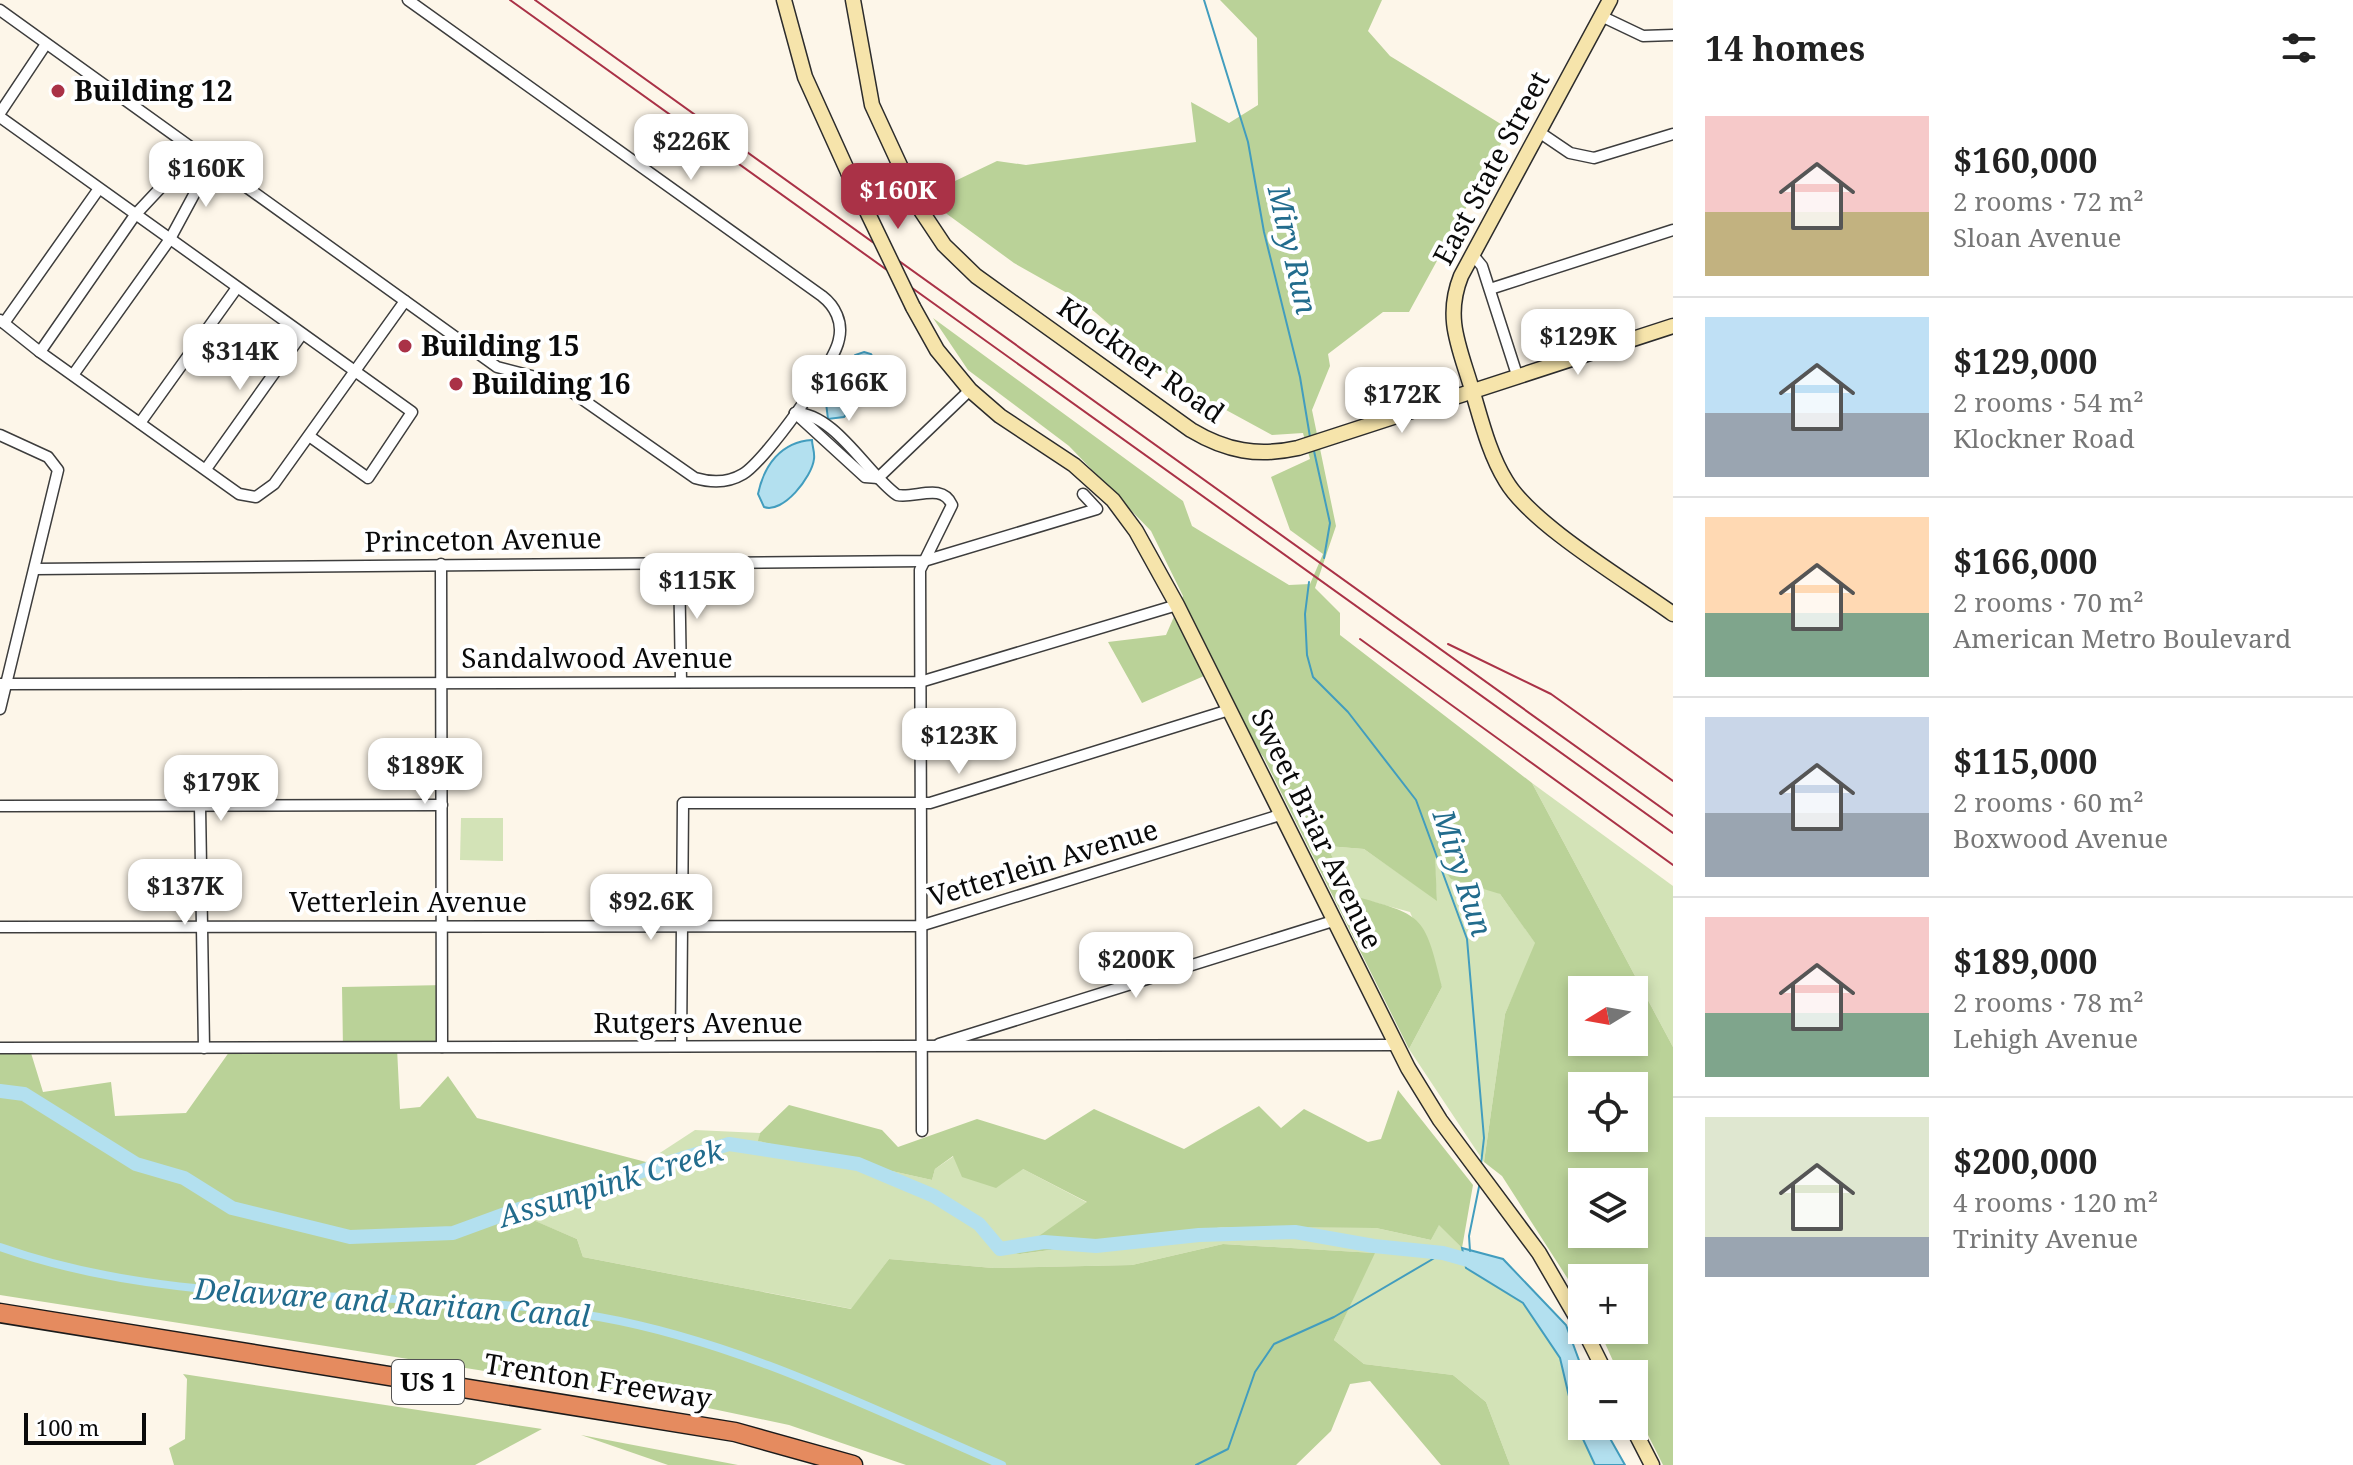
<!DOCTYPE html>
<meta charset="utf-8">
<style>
:root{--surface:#fff;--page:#f6f6f6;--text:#222;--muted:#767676;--line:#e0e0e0;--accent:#aa3247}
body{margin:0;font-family:"Noto Serif",serif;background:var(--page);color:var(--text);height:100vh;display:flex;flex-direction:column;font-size:30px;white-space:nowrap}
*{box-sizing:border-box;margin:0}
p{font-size:26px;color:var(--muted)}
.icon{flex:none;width:44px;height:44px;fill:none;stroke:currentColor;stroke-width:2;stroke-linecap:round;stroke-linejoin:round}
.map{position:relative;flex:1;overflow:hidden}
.details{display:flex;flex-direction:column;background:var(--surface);width:680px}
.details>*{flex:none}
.needle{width:52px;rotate:259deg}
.fabs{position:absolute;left:1568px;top:976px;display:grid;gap:16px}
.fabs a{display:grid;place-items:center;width:80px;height:80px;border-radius:0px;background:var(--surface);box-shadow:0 4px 12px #0003;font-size:40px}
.scale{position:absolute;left:24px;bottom:20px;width:122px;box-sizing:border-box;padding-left:8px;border:4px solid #0a0a0a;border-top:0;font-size:22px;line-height:28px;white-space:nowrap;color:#0a0a0a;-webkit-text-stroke:6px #fff;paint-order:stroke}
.price{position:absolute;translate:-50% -68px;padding:0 18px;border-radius:16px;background:#fff;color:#222;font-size:26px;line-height:52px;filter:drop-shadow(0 2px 4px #0008)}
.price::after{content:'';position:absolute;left:50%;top:48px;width:24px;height:18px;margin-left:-12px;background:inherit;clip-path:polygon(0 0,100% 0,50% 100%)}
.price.on{background:var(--accent);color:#fff}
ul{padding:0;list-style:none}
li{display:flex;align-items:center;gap:24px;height:200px;padding:0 32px}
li+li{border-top:2px solid var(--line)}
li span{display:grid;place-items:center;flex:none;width:224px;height:160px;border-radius:0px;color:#555}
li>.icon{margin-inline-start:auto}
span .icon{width:96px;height:96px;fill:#fffc;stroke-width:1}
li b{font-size:34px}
h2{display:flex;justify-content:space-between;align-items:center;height:96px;padding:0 32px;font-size:34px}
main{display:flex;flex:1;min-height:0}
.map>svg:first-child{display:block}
</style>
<main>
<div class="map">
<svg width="1673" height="1465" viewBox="0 0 1673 1465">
<rect width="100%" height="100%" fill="#fdf6e9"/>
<g fill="#d3e3b7">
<polygon points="1532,783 1673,886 1673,1047"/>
<polygon points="461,818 503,818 503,861 460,860"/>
<polygon points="1327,846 1364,849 1437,900 1434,855 1500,894 1536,944 1505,1014 1484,1162 1409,1049 1442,987 1410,912 1351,896"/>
<polygon points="695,1130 760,1133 759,1141 932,1180 935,1169 954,1156 1023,1169 1088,1203 1020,1254 1224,1227 1376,1228 1431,1240 1439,1224 1462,1248 1466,1268 1523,1303 1560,1358 1575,1422 1595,1465 1510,1465 1486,1402 1453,1375 1364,1364 1334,1340 1374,1253 1223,1244 1132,1265 993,1268 889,1259 852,1309 583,1257 577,1239 509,1210 563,1190 598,1191 630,1179 646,1162"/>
</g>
<g fill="#bad298" fill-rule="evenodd">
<path d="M1220 0H1382L1368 31 1390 56 1509 129 1409 312H1383L1328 354 1330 366 1312 410 1336 526 1315 588 1340 613V635L1532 783 1673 1047V1465H1663L1634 1407V1374H1619L1599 1330H1634V1278H1582V1301L1502 1176 1484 1162 1505 1014 1535 943 1500 894 1451 879 1435 857 1437 901 1364 849 1327 846 1351 895C1423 916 1424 912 1442 987L1409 1049 1264 758 1204 676 1142 703 1108 642 1166 635 1183 596 1151 531 1069 446 968 370 933 318 1183 501 1192 526 1289 585 1310 584 1323 554 1290 530 1271 477 1310 459 1303 433 1272 435 1182 386 1083 302 1014 263 936 206 955 181 997 161 1026 165 1196 142 1191 102 1229 123 1258 105 1257 38ZM1582 990H1634V1042H1582ZM1582 1086H1634V1138H1582ZM1582 1182H1634V1234H1582Z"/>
<path d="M446 985 447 1048H397L400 1109 420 1107 448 1076 477 1118 646 1162C616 1195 604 1187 565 1190 547 1192 527 1203 510 1210L577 1239 583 1257 851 1309 889 1259 993 1268 1132 1265 1223 1244 1375 1253 1334 1340 1364 1364 1453 1375 1486 1402 1510 1465H1441L1370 1381 1350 1384 1331 1431 1296 1465H906L789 1425 670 1400 0 1295V1050L31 1053 43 1092 111 1082 115 1116 186 1113 232 1048H343L342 987Z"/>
<polygon points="1398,1090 1473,1185 1462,1248 1439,1225 1431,1240 1376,1228 1224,1227 1020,1254 1015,1253 1087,1202 1023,1169 996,1188 962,1177 953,1156 935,1169 932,1180 758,1141 760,1133 789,1105 882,1130 898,1147 977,1119 1045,1140 1094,1109 1184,1149 1259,1106 1281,1128 1304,1109 1368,1142 1381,1139"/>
<polygon points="183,1374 542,1429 475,1465 174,1465 169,1448 185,1439 187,1379"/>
<polygon points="581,1435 738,1465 668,1465"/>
</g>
<g fill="#b3e0ef" stroke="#429dbe" stroke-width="2">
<polygon points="864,352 871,354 877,364 874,381 844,417 828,419 825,395 855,355"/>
<path d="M812 440C812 446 815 452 814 459 812 477 783 514 764 507L758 494C764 465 781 442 812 440Z"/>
<polygon points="1462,1248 1503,1259 1566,1325 1584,1374 1582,1426 1603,1426 1625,1465 1595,1465 1575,1422 1560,1358 1523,1303 1466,1268"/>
</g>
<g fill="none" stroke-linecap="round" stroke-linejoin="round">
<g stroke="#429dbe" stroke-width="2">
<polyline points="1204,0 1248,142 1264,232 1300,377 1310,437"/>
<polyline points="1314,451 1330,523 1324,558"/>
<polyline points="1309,582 1305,614 1307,655 1313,677 1348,712 1416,800 1467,939 1484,1138 1481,1164"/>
<polyline points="1470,1251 1469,1236 1480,1182"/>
<polyline points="1196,1465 1228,1449 1255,1372 1274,1344 1334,1317 1443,1253"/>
</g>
<path stroke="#b3e0ef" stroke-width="8" d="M0 1247C199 1317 399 1282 599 1317 740 1342 872 1409 1002 1465"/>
<polyline stroke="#b3e0ef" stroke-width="14" points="0,1091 24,1094 136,1164 184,1178 232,1208 350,1237 453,1233 513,1211 729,1144 858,1164 934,1196 979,1224 1000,1249 1044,1242 1096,1246 1199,1235 1295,1232 1374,1246 1443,1253 1482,1264"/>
<defs>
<g id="street">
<path d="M0 10 497 367 559 383 695 478C712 483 728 483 743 474 765 461 835 364 839 339 843 322 835 306 822 296L408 0"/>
<polyline points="1601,16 1643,36 1673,35"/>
<polyline points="0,113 46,44"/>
<polyline points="0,117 412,412 368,478 309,436"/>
<polyline points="1539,132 1570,153 1594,158 1673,134"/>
<polyline points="1473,255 1482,266 1518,378"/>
<polyline points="1490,289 1673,230"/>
<polyline points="0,320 40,352 239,494 256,497 274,484 405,301"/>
<polyline points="4,323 98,190"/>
<polyline points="40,352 135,215 195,151"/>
<polyline points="73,375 170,239 211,163"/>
<path d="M795 413C835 413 867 474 897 495 915 499 942 482 952 505L920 570 922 1131"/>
<polyline points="795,413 865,477 878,478"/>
<polyline points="140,423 236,289"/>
<polyline points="0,435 48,457 58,470 0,709"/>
<polyline points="206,469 302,334"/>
<polyline points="878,478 970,390"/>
<polyline points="679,561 681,682"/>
<polyline points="441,564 442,1047"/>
<polyline points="35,569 924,561 1097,509 1083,494"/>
<polyline points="0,684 920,682 1177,605"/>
<polyline points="0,806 442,805"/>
<polyline points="200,806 204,1048"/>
<polyline points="0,927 920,926 1280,815"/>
<polyline points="939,1044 1333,921"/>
<polyline points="681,1046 683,803 930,803 1229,710"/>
<polyline points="0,1048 1396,1045"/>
</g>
<g id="secondary">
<polyline points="784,0 805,77 848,172"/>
<path d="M853 0 872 105 920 209 944 245 976 276 1191 430C1226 451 1258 457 1298 448L1673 326"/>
<path d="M1610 0 1461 276C1445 316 1458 344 1470 383 1480 415 1488 452 1506 481 1532 525 1629 582 1673 614"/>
<polyline points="913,307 937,350 970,390 1000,416 1074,465 1113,500 1136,531 1177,605 1408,1068 1440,1120 1539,1253 1582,1327"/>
<polyline points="1584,1330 1606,1374"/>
<polyline points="1632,1426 1652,1465"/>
</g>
<polyline id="highway" points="0,1313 735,1432 853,1465"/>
</defs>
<use href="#street" stroke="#3d3d3d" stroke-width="13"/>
<use href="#secondary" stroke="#2c2c2c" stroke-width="17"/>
<use href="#highway" stroke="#1b1b1b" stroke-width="21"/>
<use href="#street" stroke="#fff" stroke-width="10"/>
<use href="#secondary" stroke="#f6e4ab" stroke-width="14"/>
<use href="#highway" stroke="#e58b5f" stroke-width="18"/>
<g stroke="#aa3247" stroke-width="2">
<polyline points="510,0 1673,833"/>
<polyline points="535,0 1673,816"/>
<polyline points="1360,639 1673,865"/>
<polyline points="1448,644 1551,694 1673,781"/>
</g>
<defs>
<polyline id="secondary-bridge" points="848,172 913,307"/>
</defs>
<use href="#secondary-bridge" stroke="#2c2c2c" stroke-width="17" stroke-linecap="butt"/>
<use href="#secondary-bridge" stroke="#f6e4ab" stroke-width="14"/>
</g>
<g fill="#aa3247" stroke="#fff" stroke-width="3">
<circle cx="58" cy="91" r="8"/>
<circle cx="405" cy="346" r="8"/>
<circle cx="456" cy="384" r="8"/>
</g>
<g text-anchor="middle" stroke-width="8" stroke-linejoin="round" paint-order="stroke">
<rect fill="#fff" stroke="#545454" stroke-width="2" x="392" y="1360" width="72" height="44" rx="6"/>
<g font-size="26" font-weight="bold" fill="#0a0a0a">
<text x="428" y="1391">US 1</text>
</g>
<g font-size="28" font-weight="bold" fill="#0a0a0a" stroke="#fff" text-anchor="start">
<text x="74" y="101">Building 12</text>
<text x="421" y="356">Building 15</text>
<text x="472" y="394">Building 16</text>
</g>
<g font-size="28" fill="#0a0a0a" stroke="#fff">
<text transform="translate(1491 168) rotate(-62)" y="10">East State Street</text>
<text transform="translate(1141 360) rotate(35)" y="10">Klockner Road</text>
<text transform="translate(483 540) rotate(-1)" y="10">Princeton Avenue</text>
<text x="597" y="668">Sandalwood Avenue</text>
<text transform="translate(1317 829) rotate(64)" y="10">Sweet Briar Avenue</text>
<text transform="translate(1043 863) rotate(-17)" y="10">Vetterlein Avenue</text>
<text x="408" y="912">Vetterlein Avenue</text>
<text x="698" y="1033">Rutgers Avenue</text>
<text transform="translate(598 1381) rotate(9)" y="10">Trenton Freeway</text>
</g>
<g font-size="30" font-style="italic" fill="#226c8d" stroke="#fff">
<text transform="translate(1292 250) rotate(77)" y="10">Miry Run</text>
<text transform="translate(1462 873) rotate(72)" y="10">Miry Run</text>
<text transform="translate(611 1184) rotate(-17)" y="10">Assunpink Creek</text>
<text transform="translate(392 1303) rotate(4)" y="10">Delaware and Raritan Canal</text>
</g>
</g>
</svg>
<div class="fabs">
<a><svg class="needle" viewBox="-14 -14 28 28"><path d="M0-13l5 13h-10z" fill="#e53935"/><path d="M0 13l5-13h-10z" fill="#767676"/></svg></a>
<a><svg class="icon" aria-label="locate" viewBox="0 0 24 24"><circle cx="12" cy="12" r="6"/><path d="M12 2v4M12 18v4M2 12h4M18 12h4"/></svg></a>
<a><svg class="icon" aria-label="layers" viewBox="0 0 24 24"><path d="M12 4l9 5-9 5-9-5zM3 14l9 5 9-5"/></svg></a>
<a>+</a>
<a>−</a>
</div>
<div class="scale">100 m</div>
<b class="price" style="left:691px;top:182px">$226K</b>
<b class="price" style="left:206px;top:209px">$160K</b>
<b class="price on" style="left:898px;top:231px">$160K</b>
<b class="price" style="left:1578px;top:377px">$129K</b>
<b class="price" style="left:240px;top:392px">$314K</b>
<b class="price" style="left:849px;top:423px">$166K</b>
<b class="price" style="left:1402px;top:435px">$172K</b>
<b class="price" style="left:697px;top:621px">$115K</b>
<b class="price" style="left:959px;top:776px">$123K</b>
<b class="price" style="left:425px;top:806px">$189K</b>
<b class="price" style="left:221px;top:823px">$179K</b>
<b class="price" style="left:185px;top:927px">$137K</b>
<b class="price" style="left:651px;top:942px">$92.6K</b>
<b class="price" style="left:1136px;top:1000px">$200K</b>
</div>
<section class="details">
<h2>14 homes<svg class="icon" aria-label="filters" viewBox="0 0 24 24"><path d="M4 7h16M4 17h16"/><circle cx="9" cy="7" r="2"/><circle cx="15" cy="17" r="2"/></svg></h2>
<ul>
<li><span style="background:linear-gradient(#f6c9c9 60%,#c2b280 0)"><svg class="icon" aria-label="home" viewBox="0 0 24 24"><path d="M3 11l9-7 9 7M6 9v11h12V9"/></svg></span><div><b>$160,000</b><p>2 rooms · 72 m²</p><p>Sloan Avenue</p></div></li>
<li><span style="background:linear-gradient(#bfe0f5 60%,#9aa5b1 0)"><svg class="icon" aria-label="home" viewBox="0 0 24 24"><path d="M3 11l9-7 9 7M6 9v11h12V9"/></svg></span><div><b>$129,000</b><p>2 rooms · 54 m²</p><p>Klockner Road</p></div></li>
<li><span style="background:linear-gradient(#ffd9b3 60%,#7fa58c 0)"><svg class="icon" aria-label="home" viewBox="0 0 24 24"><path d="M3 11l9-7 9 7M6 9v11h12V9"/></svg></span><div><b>$166,000</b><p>2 rooms · 70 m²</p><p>American Metro Boulevard</p></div></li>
<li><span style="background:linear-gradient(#c9d6e8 60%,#9aa5b1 0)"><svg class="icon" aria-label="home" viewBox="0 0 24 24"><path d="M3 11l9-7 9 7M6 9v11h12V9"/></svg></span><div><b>$115,000</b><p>2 rooms · 60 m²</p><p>Boxwood Avenue</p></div></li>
<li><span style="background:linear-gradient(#f6c9c9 60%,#7fa58c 0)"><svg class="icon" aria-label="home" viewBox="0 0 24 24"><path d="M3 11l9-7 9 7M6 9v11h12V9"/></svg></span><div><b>$189,000</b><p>2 rooms · 78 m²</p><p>Lehigh Avenue</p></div></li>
<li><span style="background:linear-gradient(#dfe7d0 75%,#9aa5b1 0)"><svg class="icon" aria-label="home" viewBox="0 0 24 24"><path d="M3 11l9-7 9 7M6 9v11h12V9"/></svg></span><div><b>$200,000</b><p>4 rooms · 120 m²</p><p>Trinity Avenue</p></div></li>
</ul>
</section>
</main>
